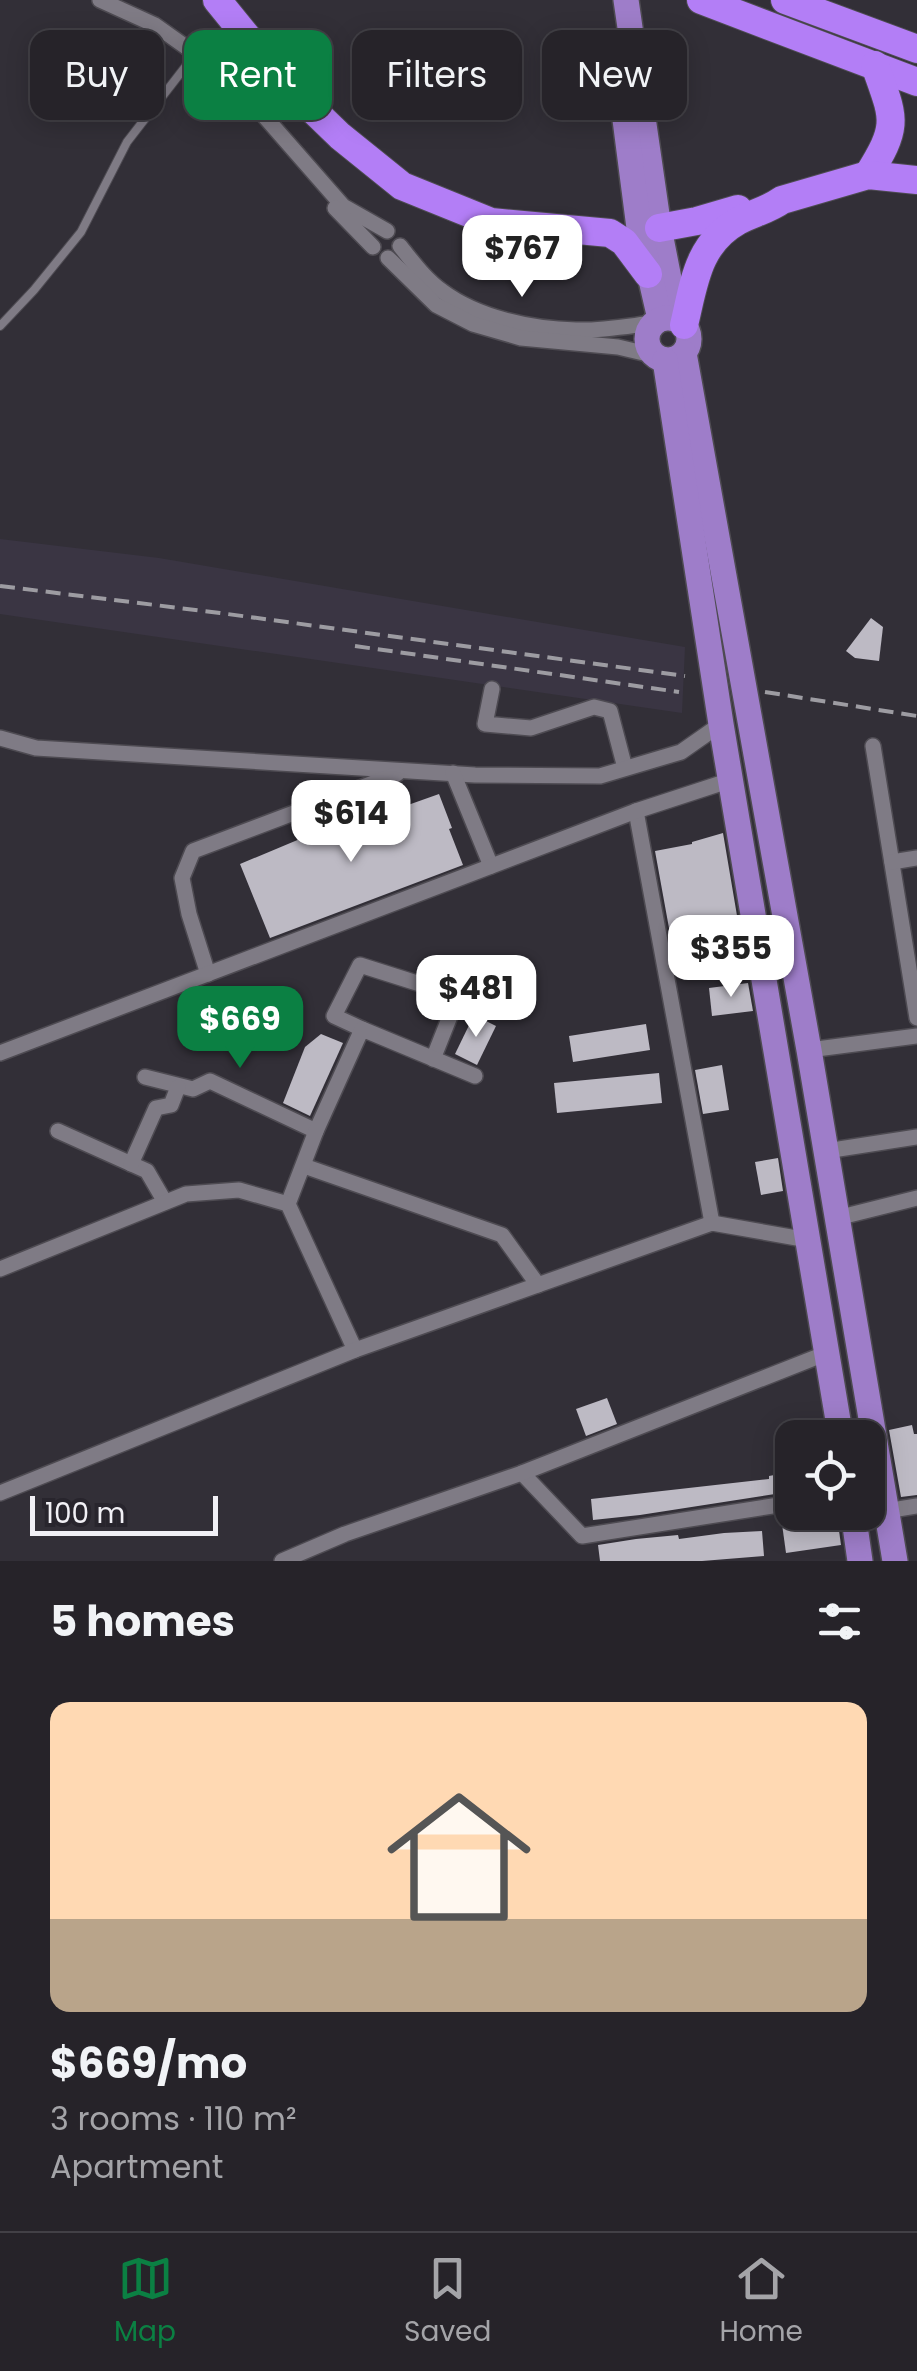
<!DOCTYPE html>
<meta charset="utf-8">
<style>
:root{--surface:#262329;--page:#2e2b31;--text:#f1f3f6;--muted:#a4a4a8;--line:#424046;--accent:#0b8043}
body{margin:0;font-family:Poppins,sans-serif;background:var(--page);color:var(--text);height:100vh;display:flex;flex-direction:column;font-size:38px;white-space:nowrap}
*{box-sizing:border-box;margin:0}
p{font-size:32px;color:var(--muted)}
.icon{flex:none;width:55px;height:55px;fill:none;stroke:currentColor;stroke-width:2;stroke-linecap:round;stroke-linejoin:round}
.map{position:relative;height:1561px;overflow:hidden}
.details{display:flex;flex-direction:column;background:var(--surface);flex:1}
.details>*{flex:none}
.hud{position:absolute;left:30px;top:30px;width:858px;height:90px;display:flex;gap:20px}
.fabs{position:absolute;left:775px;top:1420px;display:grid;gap:20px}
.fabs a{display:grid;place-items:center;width:110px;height:110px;border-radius:20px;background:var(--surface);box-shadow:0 5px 25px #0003,0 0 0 2px var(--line);font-size:50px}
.scale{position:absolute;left:30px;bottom:25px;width:188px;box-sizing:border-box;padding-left:10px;border:5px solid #f1f0f5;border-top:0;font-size:28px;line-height:35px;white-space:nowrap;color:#f1f0f5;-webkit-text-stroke:8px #28252d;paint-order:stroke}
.price{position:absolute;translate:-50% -85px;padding:0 22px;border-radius:20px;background:#fff;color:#222;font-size:32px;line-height:65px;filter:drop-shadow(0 2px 5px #0008)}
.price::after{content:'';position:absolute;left:50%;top:60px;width:30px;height:22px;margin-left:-15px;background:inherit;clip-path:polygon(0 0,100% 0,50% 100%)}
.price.selected{background:var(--accent);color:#fff}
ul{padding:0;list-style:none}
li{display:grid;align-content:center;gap:20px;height:530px;padding:0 50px}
li span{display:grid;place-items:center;height:310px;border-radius:20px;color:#555}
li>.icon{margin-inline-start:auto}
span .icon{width:180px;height:180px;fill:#fffc;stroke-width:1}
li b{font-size:42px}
h2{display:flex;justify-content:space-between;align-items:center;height:120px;padding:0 50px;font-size:42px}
.tag{padding:0 35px;border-radius:20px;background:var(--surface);box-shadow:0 5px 25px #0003,0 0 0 2px var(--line);font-size:35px;line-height:90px}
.tag.selected{background:var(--accent);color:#fff}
.tabs{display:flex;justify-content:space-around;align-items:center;height:140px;border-top:2px solid var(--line);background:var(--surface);font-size:28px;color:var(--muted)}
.tabs a{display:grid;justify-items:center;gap:5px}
.tabs .selected{color:var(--accent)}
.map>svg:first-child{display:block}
</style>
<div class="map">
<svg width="917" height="1561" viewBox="0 0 917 1561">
<rect width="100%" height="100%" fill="#322f37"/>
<polygon fill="#3a3543" points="0,539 159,558 685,647 682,713 0,614"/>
<g fill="#bdbac4">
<polygon points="871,618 883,627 879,661 855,658 846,651"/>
<polygon points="439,794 452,828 449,829 463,865 270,938 240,864 307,836 308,838 358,820 359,822 382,812 383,814 408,803 408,805"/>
<polygon points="723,833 744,957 717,960 716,955 675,961 655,851 692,844 692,842"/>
<polygon points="748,983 753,1011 712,1016 709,988"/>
<polygon points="474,1015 496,1026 477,1065 455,1054"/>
<polygon points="646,1024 650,1050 573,1062 569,1036"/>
<polygon points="321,1034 343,1043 310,1116 283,1103 305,1047"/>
<polygon points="722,1065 729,1110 703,1114 695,1070"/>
<polygon points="659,1073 662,1103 557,1113 554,1083"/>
<polygon points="778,1158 783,1191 761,1195 755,1162"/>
<polygon points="607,1398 617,1424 586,1436 576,1409"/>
<polygon points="912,1425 914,1434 917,1434 917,1495 901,1497 889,1430"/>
<polygon points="785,1473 788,1492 640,1515 593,1520 591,1499 769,1479 769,1476"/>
<polygon points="837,1516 841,1545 786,1553 782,1524"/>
<polygon points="762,1531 764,1556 702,1561 600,1561 598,1545 636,1539 678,1535 679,1539 724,1533"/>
</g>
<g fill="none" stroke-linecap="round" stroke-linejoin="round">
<defs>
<polyline id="service" points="0,326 34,290 81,232 127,142 189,62"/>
<g id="minor">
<polyline points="100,0 155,25 207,62 251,101 343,206 387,231"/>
<polyline points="335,208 373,247"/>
<path d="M400 246C413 262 425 279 442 291 478 318 532 329 576 330 601 331 628 326 653 323"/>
<polyline points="388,258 436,305 473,324 521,338 618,347 656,356"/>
<polyline points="492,689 485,724 531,728 594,707 610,711 625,768"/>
<polyline points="0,738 36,748 475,775 600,776 681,752 721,724"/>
<polyline points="873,746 917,1018"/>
<polyline points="453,773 491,866"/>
<polyline points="636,811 712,1223"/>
<polyline points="892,862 917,858"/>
<polyline points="208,974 189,914 182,878 193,851 397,774"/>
<polyline points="362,1029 334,1016 360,965 458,996 433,1059"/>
<polyline points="809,1050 917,1036"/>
<polyline points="0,1053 636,811 731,780"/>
<polyline points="145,1077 193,1089 210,1081 316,1131"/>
<polyline points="58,1131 147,1171 165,1202"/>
<polyline points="826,1151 917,1137"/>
<polyline points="131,1164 156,1108 171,1105 178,1087"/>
<polyline points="304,1166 502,1235 538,1285"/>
<polyline points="288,1204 316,1131 362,1029 475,1076"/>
<polyline points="837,1218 917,1198"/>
<polyline points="0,1269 186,1194 239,1190 288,1204 355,1350"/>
<polyline points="522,1473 582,1536 792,1503"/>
<polyline points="0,1493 355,1350 712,1223 808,1240"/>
<polyline points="886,1511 917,1506"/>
<polyline points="282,1561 345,1534 522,1473 827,1353"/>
</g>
<g id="primary">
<polyline points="626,0 659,228 677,319"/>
<polyline points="616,50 639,228 660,319"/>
<circle cx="668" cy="339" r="21"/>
<polyline points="684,353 809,1050 895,1561"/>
<polyline points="665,360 721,724 841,1438"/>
<polyline points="853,1512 860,1561"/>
</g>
<g id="motorway">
<polyline points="217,0 282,80 340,136 402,186 491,222 610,233 624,242 648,274"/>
<polyline points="701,0 917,82"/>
<polyline points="785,0 917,49"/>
<path d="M868 175C900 124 894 119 875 65"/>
<polyline points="659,228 697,221 738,209"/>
<path d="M684 325C694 284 697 244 738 221 753 213 768 210 782 200L868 175 917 180"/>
</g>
</defs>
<use href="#service" stroke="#4e4b52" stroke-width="10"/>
<use href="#minor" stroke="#4e4b52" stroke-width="18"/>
<use href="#primary" stroke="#4e4b52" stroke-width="28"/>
<use href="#motorway" stroke="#4e4b52" stroke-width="30"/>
<use href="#service" stroke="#7f7b85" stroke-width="8"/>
<use href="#minor" stroke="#7f7b85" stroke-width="15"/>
<use href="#primary" stroke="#9e7dc9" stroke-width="25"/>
<use href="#motorway" stroke="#b37ef6" stroke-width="28"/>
<g stroke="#9d9ca2" stroke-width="4" stroke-dasharray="15 8" stroke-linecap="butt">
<polyline points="0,586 220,613 685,676"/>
<polyline points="355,646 679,692"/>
<polyline points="765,692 917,716"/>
</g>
</g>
</svg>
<div class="fabs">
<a><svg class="icon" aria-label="locate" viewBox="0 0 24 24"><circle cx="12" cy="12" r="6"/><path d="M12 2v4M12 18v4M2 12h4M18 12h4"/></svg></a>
</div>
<div class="scale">100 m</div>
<b class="price" style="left:522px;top:300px">$767</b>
<b class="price" style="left:351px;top:865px">$614</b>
<b class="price" style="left:731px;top:1000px">$355</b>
<b class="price" style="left:476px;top:1040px">$481</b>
<b class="price selected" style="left:240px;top:1071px">$669</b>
<div class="hud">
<a class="tag">Buy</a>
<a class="tag selected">Rent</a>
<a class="tag">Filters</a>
<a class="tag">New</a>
</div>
</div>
<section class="details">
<h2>5 homes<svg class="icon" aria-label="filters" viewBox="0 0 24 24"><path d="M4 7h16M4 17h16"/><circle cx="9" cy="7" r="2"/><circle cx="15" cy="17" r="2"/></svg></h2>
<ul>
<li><span style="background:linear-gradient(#ffd9b3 70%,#b9a48a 0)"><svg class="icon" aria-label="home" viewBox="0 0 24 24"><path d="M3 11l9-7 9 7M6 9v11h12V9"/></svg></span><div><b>$669/mo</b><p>3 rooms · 110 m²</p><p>Apartment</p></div></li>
</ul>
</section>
<nav class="tabs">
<a class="selected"><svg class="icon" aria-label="map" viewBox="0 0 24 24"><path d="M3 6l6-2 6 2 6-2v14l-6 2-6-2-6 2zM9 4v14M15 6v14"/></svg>Map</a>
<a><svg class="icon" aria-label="saved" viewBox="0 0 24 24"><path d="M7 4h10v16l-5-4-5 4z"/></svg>Saved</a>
<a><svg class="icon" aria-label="home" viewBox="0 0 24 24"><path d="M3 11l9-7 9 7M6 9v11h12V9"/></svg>Home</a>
</nav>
